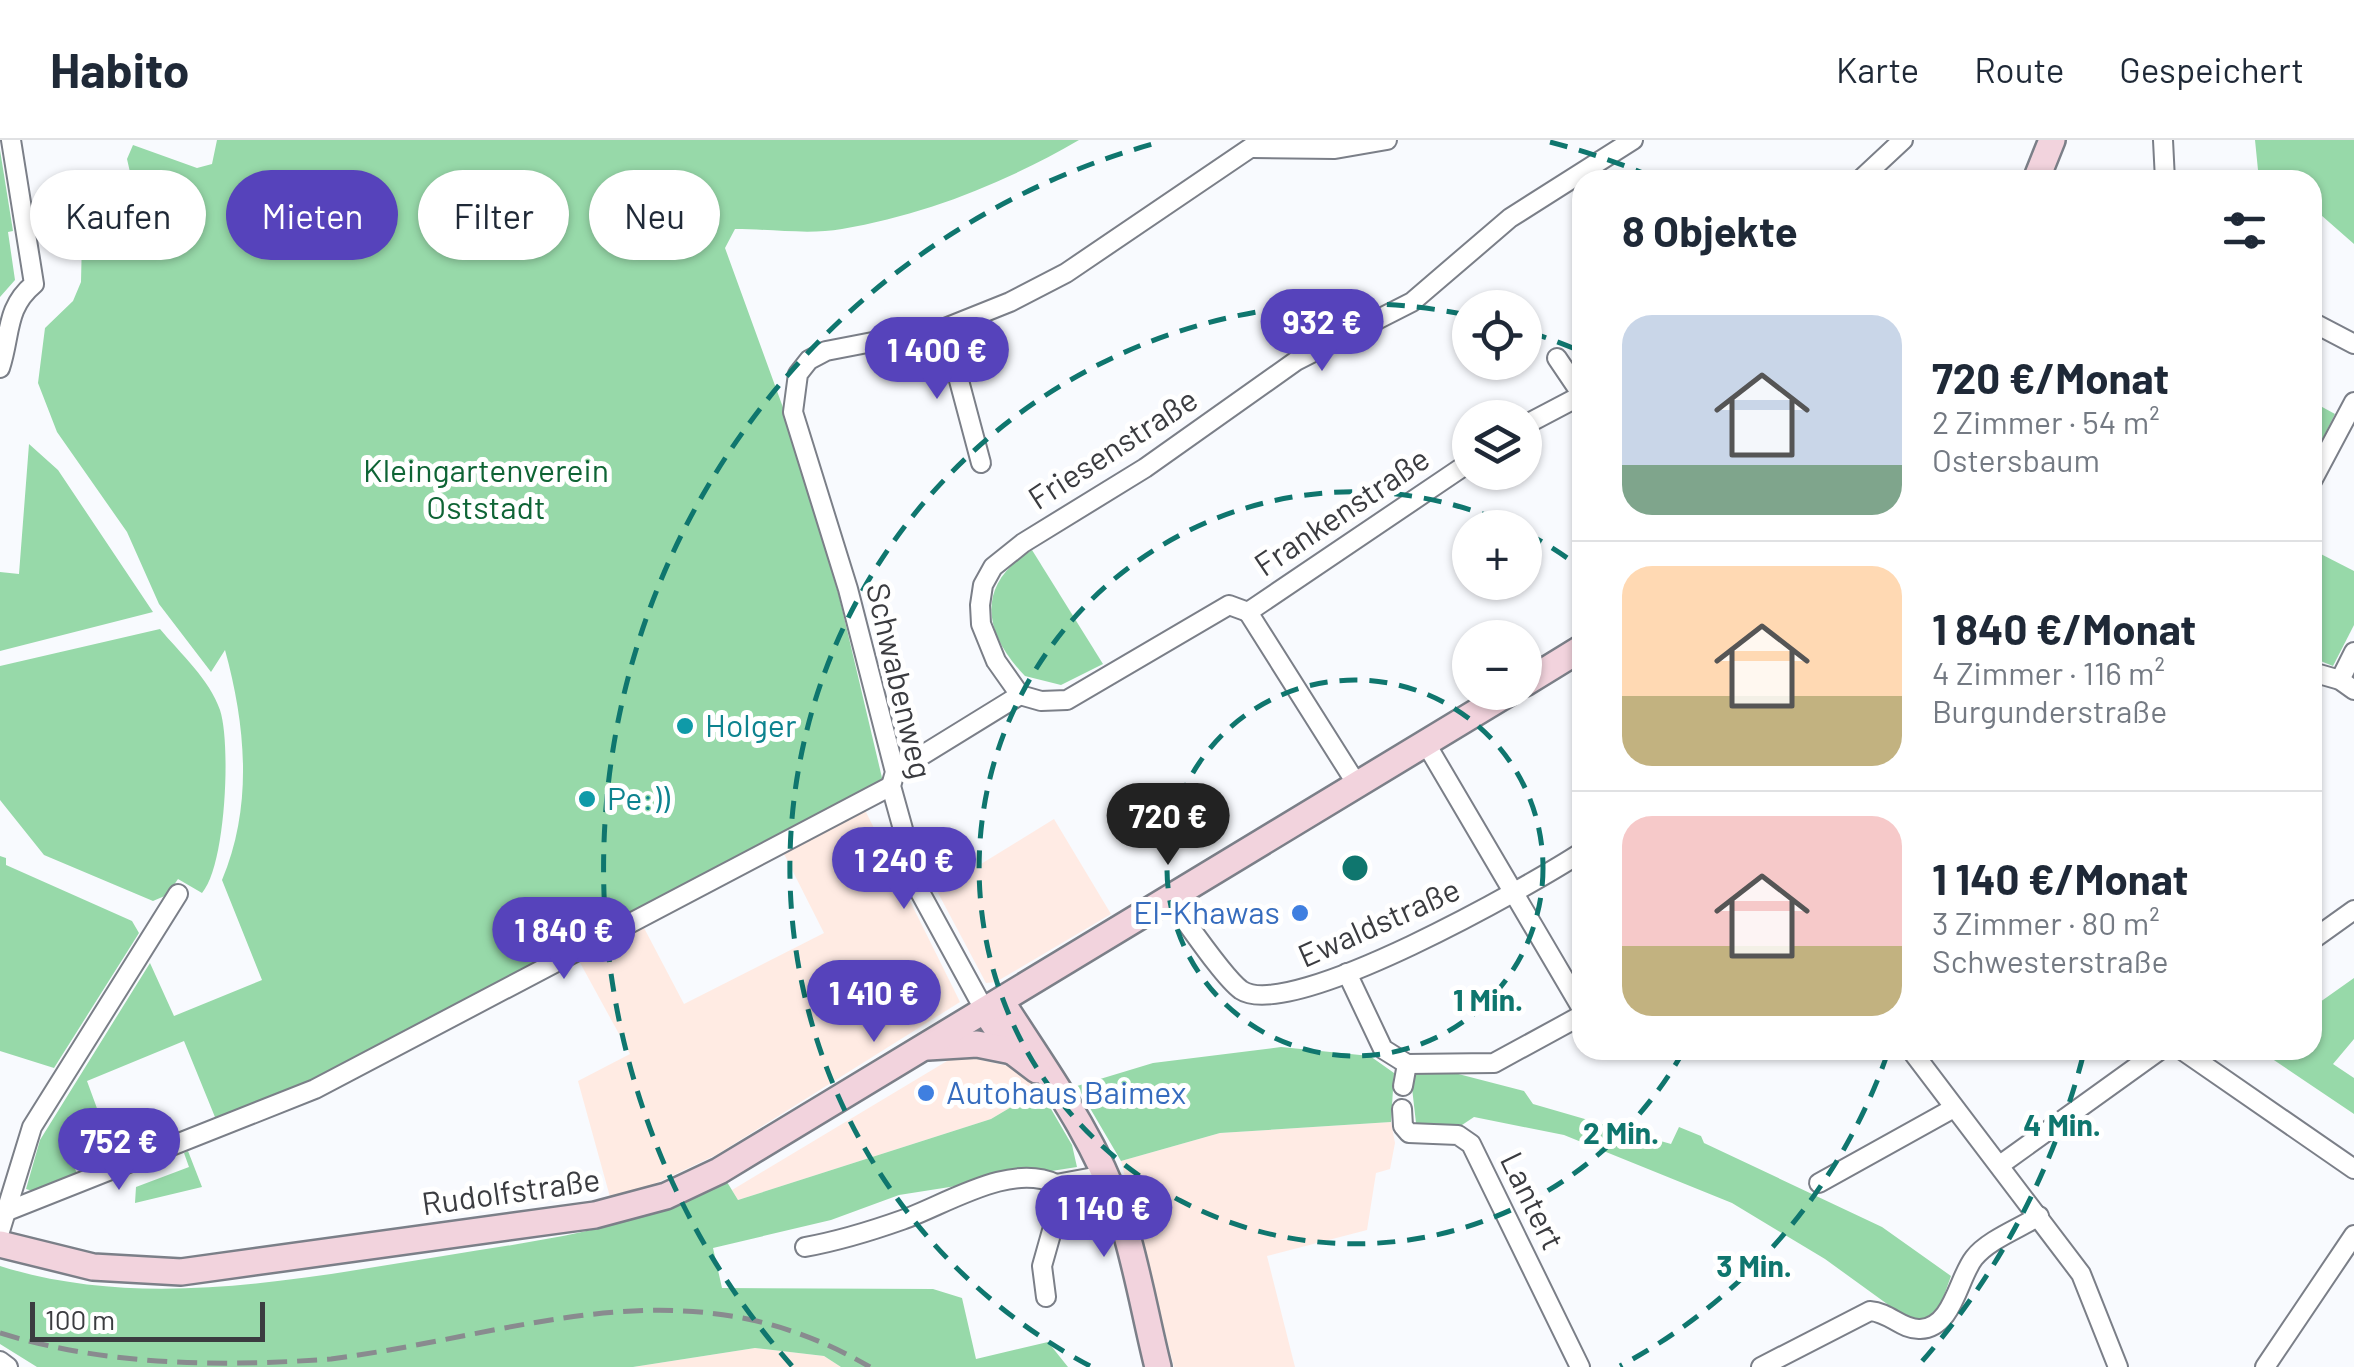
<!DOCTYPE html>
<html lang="de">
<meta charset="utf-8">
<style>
:root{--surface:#fff;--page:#f6f6f7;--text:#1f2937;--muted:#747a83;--line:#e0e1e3;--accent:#5643bb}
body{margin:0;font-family:Barlow,sans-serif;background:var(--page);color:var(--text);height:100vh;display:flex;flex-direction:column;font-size:38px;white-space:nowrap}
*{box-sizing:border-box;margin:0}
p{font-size:32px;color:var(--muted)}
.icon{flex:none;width:55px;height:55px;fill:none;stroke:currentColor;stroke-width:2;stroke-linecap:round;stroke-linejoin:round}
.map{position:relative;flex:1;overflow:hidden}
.panel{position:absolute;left:1572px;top:30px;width:750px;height:890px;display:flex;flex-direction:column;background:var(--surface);border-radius:30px;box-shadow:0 2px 8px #0004}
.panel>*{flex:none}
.banner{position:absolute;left:30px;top:30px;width:950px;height:90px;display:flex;gap:20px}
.tools{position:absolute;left:1452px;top:150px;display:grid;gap:20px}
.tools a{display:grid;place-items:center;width:90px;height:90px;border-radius:50%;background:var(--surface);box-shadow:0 2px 8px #0004;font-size:50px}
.scale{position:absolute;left:30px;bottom:25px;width:235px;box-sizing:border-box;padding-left:10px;border:5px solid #3b3c40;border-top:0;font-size:28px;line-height:35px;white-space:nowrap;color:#3b3c40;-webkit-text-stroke:8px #fff;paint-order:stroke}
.price{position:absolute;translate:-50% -85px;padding:0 22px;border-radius:35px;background:var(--accent);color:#fff;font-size:32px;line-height:65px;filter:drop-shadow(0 2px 5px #0008)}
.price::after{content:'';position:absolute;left:50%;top:60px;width:30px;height:22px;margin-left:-15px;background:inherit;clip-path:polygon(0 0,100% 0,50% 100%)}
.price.on{background:#222;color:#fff}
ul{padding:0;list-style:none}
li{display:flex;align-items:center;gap:30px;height:250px;padding:0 50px}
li+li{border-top:2px solid var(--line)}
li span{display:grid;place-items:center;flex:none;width:280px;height:200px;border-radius:30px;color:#555}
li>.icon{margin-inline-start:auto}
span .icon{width:120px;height:120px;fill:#fffc;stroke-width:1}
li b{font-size:42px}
h2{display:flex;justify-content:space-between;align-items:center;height:120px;padding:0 50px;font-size:42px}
.chip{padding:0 35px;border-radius:45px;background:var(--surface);box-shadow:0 2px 8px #0004;font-size:35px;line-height:90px}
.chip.on{background:var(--accent);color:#fff}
header{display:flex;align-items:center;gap:60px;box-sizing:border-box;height:140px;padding:0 50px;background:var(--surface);border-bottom:2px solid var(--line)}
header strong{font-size:48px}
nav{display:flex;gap:55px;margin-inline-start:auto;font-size:35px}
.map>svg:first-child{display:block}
</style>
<header>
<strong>Habito</strong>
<nav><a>Karte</a><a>Route</a><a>Gespeichert</a></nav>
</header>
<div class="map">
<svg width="2354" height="1227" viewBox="0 0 2354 1227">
<rect width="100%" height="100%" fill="#f8fafe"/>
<g fill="#ffebe4">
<polygon points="1054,679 1111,774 996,842 986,843 937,751"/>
<polygon points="963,916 1008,926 1040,950 991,979 738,1060 732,1050 947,921"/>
<polygon points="1391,982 1395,1003 1390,1029 1376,1033 1367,1090 1267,1116 1295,1227 1174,1227 1121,1021 1220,993"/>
</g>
<g fill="#ffebe3">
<polygon points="864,668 960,862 718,1014 642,1050 610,1057 578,941 630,914 578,819 643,786 684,864 824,793 782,710"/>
<polygon points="755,1208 824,1216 841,1227 633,1227"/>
</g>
<g fill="#97d9a9">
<path d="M217 0H1079C1007 42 925 75 842 89 809 95 769 89 735 89L725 108 785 273 839 456 883 642 306 944 217 982 184 901 87 941 106 993 68 1009 77 1034 36 1052 26 1049 40 1000 150 823 174 876 262 840 222 740C253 667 246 586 225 510L211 532 159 464 127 392 57 292 38 243 45 188 73 161 81 142 82 98 74 77 99 67 115 52 135 54 127 19 133 5 197 28 212 24Z"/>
<polygon points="2255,0 2354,0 2354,104 2313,68 2312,40 2259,40"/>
<polygon points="0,10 13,91 8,92 15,140 0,157"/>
<polygon points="2313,262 2335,274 2313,318"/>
<polygon points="29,304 58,330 153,472 0,511 0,432 19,434"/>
<path d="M1032 410 1103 524 1061 545 1025 536C982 492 976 444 1032 410Z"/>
<polygon points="2313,410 2354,431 2354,485 2333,526 2313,518"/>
<path d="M160 489C180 513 210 540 220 570 231 603 226 726 202 753L178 739 167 755 153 761 44 715 0 660V526Z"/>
<polygon points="0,716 6,718 6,725 132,781 139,793 54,928 0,911"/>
<polygon points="2354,838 2354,899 2333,924 2354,938 2354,974 2259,910 2312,910 2313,867"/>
<polygon points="1281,907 1370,916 1394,933 1391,982 1220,993 1121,1021 1077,946 1153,923"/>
<polygon points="1439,929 1524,951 1533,964 1671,1004 1679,987 1701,996 1704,1003 1882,1087 1951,1136 1941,1164 1926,1179 1912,1182 1825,1119 1732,1063 1564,995 1474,977 1462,985 1416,983 1411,939 1417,932"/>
<path d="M1040 950 1072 1005 1077 1027 899 1055 831 1080 713 1108 722 1148 933 1149 962 1158 976 1219 1048 1202 1068 1227H841L824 1216 755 1208 633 1227H37L0 1204V1126C143 1171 299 1139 443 1116 541 1100 638 1089 727 1042L738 1060 991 979Z"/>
<polygon points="188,1011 202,1047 135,1063 136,1047 189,1027 184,1013"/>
</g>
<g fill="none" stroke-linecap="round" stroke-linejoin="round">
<defs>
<g id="street">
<polyline points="2163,0 2165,40"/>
<polyline points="1253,8 1335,9 1387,0"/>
<polyline points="1860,40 1903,0"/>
<polyline points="2312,182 2354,204"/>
<polyline points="945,188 981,323"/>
<polyline points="1557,218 1582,255"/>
<path d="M0 228C11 195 5 168 34 144L11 0"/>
<polyline points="1525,285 1582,255"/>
<polyline points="2312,341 2354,262"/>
<polyline points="1248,472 1229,465 1067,560 1041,561 1020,555 996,521 981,484 980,465 983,445 993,427 1023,403 1145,328 1296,221 1412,162 1510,78 1633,0"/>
<polyline points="1248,472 1470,322"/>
<polyline points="1248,472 1356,643"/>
<polyline points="2312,532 2340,540 2354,550"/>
<polyline points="2340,540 2354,512"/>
<polyline points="1425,602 1582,869"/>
<polyline points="895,632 1020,555"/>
<path d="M1170 760C1186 781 1223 837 1241 850 1290 883 1533 744 1582 712"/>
<polyline points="2312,800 2354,770"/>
<polyline points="1347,833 1383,909 1407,924 1494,923 1582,875"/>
<polyline points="985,871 921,754 891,646 895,632 848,449 793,272 798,234 809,220 826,211 945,188 1010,162 1066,133 1262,0"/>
<polyline points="1911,910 2081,1134 2118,1227"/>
<polyline points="2182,910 2354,1029"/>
<polyline points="1403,946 1407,924"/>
<polyline points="1402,969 1403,986 1409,993 1458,995 1471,1004 1580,1227"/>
<polyline points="2000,1025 2160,910"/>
<polyline points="1819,1043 1954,968"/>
<polyline points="5,1072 315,949 891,646"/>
<polyline points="0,1091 32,987 178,754"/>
<path d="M805 1107C838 1101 871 1091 902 1080 947 1064 1010 1022 1056 1044"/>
<polyline points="1046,1157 1042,1126 1053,1087 1056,1044 1105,1035"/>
<polyline points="0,1221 8,1227"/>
<path d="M1761 1227 1870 1171C1889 1172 1902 1190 1920 1189 1953 1188 1958 1138 1974 1118 1988 1100 2020 1088 2039 1076"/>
<polyline points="2265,1227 2354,1095"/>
</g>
<g id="secondary">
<polyline points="2036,40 2052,0"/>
<polyline points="1525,543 1582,508"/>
<path d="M1001 861C1044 929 1093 994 1119 1069 1136 1120 1145 1175 1158 1227"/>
<polyline points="985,871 1012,911 1037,930"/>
<polyline points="928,907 977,904 1012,911"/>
<polyline points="0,1104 93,1127 181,1132 595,1075 666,1056 719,1031 1510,552"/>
</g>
</defs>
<use href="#street" stroke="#7b7f88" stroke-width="22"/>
<use href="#secondary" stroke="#7b7f88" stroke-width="30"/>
<use href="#street" stroke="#fff" stroke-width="18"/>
<use href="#secondary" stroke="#f2d3dd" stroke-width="25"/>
<path stroke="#898b8f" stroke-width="5" stroke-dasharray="20 10" stroke-linecap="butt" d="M0 1193C108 1226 219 1227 331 1219 523 1194 686 1119 870 1227"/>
</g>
<g fill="none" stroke="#0f766e" stroke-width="5" stroke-dasharray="18 12">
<circle cx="1355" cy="728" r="188"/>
<path d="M1684 910A376 376 0 1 1 1514 387M1526 393A376 376 0 0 1 1581 428"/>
<path d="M1888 912A564 564 0 0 1 1620 1226M1090 1226A564 564 0 0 1 1467 175M1529 192A564 564 0 0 1 1580 211"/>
<path d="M2083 916A752 752 0 0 1 1918 1226M792 1226A752 752 0 0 1 1160 2M1550 2A752 752 0 0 1 1655 38"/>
</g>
<g fill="#0f9aa8" stroke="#fff" stroke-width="4">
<circle cx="685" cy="586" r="10"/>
<circle cx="587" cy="659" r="10"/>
</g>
<g fill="#3f7fe0" stroke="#fff" stroke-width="4">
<circle cx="1300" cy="773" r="10"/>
<circle cx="926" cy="953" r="10"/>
</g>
<g text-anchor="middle" stroke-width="10" stroke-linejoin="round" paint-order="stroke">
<g font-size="32" fill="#3b3c40" stroke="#fff">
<text transform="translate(1113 309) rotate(-33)" y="11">Friesenstraße</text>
<text transform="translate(1342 372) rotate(-34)" y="11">Frankenstraße</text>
<text transform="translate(899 541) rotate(77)" y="11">Schwabenweg</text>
<text transform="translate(1379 783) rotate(-24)" y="11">Ewaldstraße</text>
<text transform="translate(511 1052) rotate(-8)" y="11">Rudolfstraße</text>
<text transform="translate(1532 1061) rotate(64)" y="11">Lantert</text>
</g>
<g font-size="32" fill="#0e6435" stroke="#fff">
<text x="486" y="342">Kleingartenverein<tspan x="486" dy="37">Oststadt</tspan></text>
</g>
<g font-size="32" fill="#0d838f" stroke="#fff" text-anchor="start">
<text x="705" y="597">Holger</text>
<text x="607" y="670">Pe:))</text>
</g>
<g font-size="32" fill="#366cbe" stroke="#fff" text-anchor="end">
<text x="1280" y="784">El-Khawas</text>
<text x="946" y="964" text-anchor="start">Autohaus Baimex</text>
</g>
</g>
<circle cx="1355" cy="728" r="15" fill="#0f766e" stroke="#fff" stroke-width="5"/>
<g font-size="30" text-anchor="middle" font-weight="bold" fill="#0f766e" stroke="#fff" stroke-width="10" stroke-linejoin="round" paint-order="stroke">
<text x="1488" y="871">1 Min.</text>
<text x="2062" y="996">4 Min.</text>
<text x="1621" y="1004">2 Min.</text>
<text x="1754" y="1137">3 Min.</text>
</g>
</svg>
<div class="tools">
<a><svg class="icon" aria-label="locate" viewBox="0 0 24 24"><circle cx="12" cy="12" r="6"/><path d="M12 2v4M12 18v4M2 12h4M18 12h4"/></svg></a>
<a><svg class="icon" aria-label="layers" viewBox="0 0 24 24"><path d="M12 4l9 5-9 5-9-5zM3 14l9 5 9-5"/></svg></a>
<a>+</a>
<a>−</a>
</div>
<div class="scale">100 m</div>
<b class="price" style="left:1322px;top:234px">932 €</b>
<b class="price" style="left:937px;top:262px">1 400 €</b>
<b class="price on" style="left:1168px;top:728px">720 €</b>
<b class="price" style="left:904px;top:772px">1 240 €</b>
<b class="price" style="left:564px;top:842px">1 840 €</b>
<b class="price" style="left:874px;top:905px">1 410 €</b>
<b class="price" style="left:119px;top:1053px">752 €</b>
<b class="price" style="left:1104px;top:1120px">1 140 €</b>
<div class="banner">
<a class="chip">Kaufen</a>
<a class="chip on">Mieten</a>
<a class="chip">Filter</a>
<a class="chip">Neu</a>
</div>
<section class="panel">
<h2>8 Objekte<svg class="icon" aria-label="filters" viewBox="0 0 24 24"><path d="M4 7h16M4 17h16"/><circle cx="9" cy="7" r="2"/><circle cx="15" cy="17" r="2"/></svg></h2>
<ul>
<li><span style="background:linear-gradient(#c9d6e8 75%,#7fa58c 0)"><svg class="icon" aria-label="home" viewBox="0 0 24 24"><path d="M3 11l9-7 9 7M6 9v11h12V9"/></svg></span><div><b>720 €/Monat</b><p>2 Zimmer · 54 m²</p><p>Ostersbaum</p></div></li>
<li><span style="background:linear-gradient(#ffd9b3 65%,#c2b280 0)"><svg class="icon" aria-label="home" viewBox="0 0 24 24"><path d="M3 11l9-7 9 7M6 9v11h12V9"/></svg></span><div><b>1 840 €/Monat</b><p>4 Zimmer · 116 m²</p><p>Burgunderstraße</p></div></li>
<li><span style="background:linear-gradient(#f6c9c9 65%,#c2b280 0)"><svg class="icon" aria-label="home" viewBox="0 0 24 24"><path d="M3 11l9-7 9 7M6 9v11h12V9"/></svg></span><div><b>1 140 €/Monat</b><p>3 Zimmer · 80 m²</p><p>Schwesterstraße</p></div></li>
</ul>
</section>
</div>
